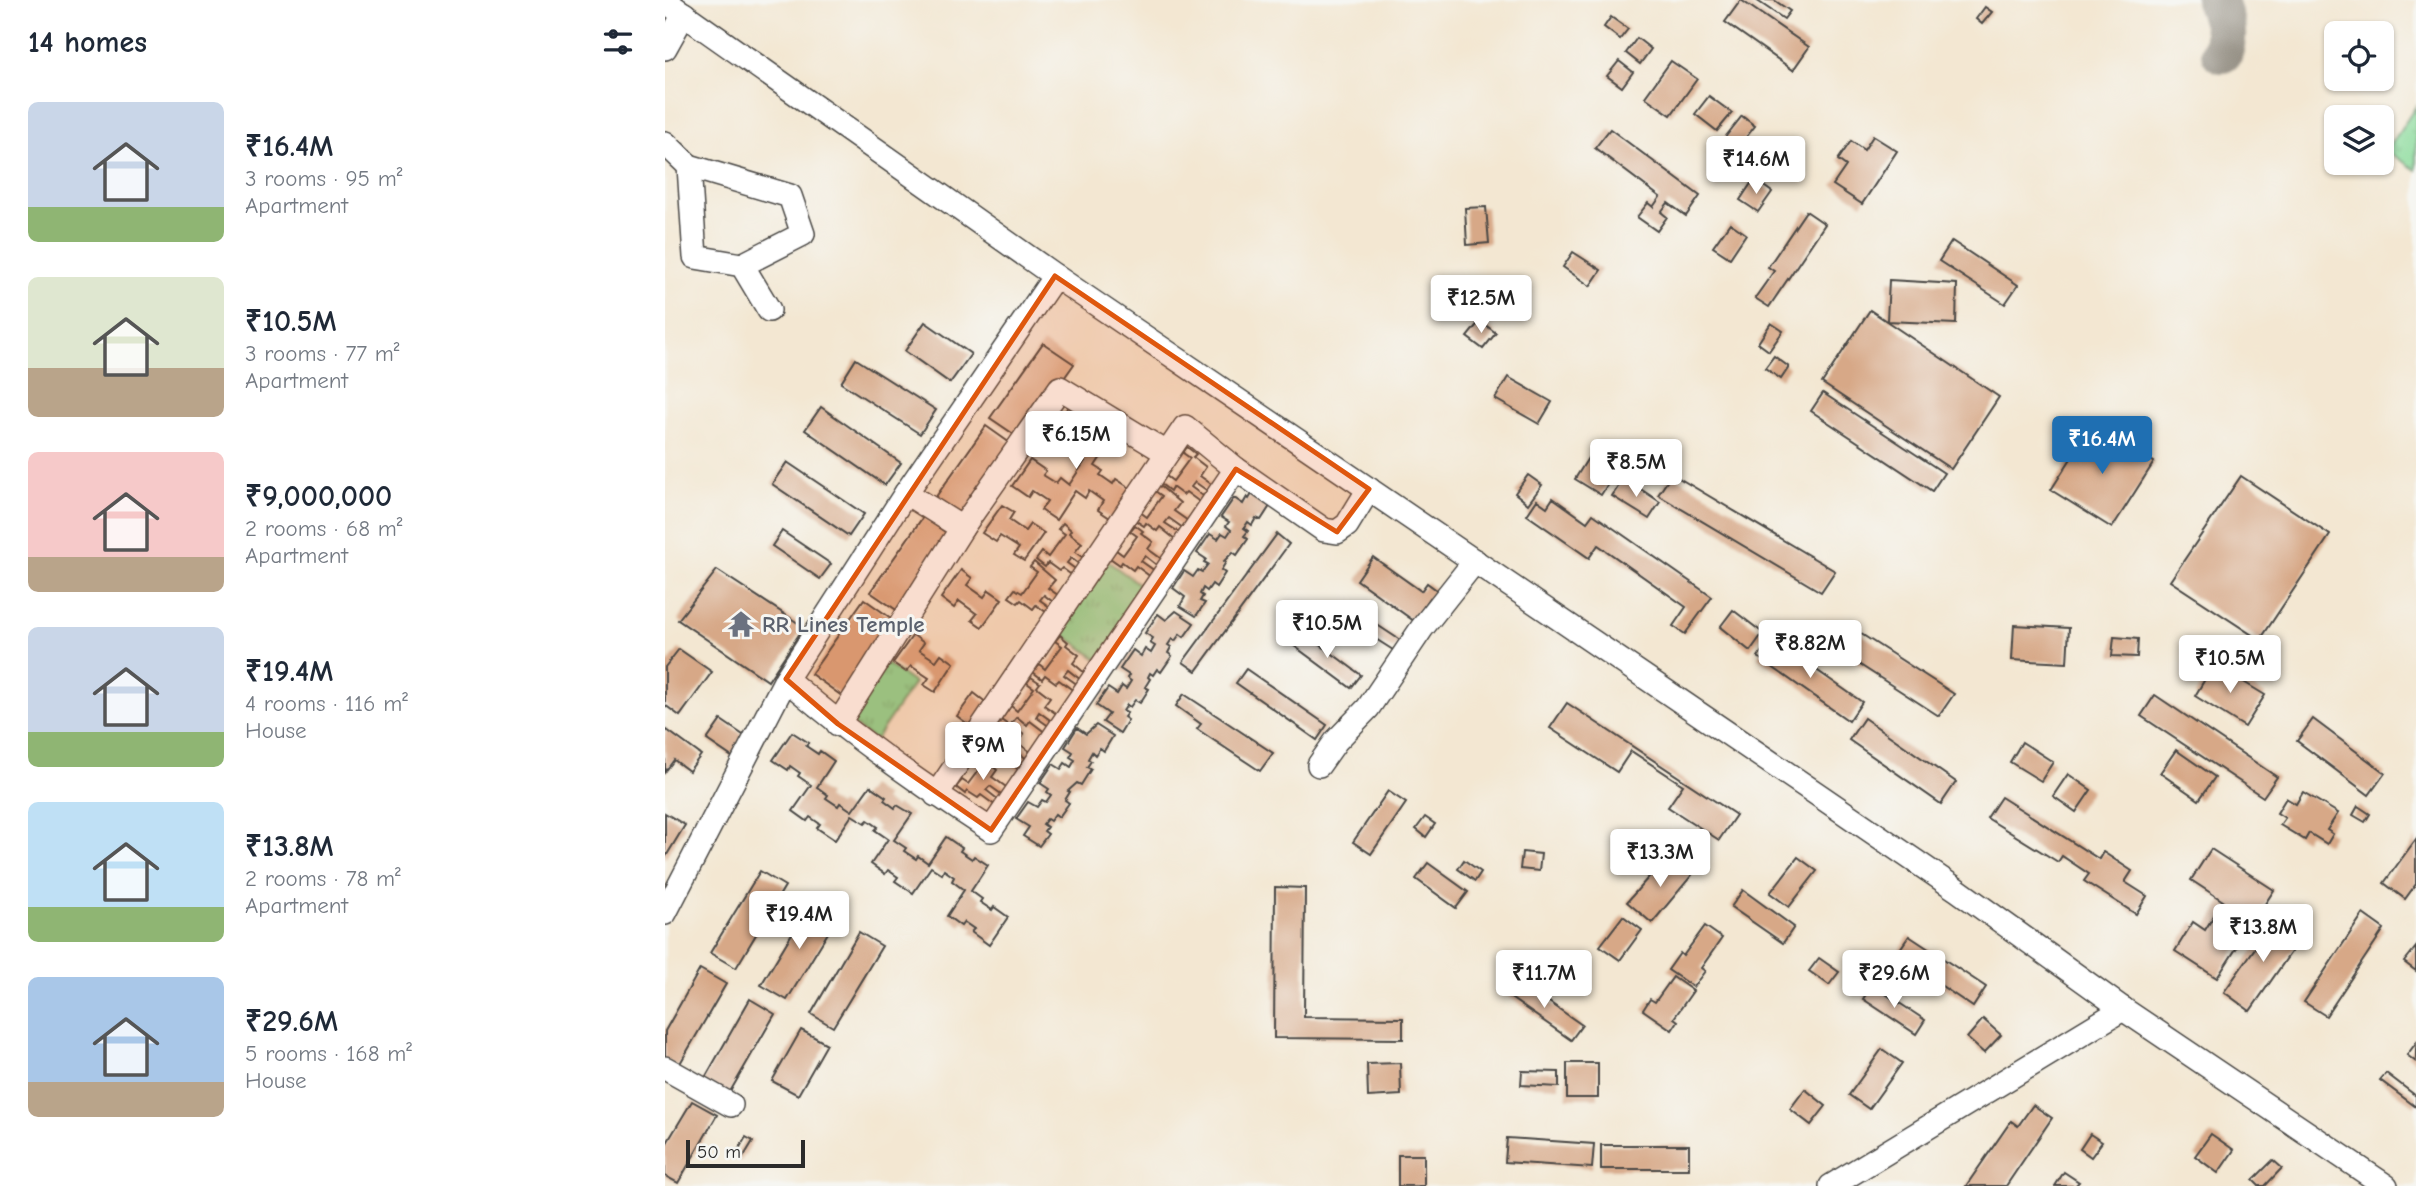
<!DOCTYPE html>
<meta charset="utf-8">
<style>
:root{--surface:#fff;--page:#f6f6f7;--text:#1f2937;--muted:#747a83;--accent:#1f6fb2}
body{margin:0;font-family:"Comic Neue",sans-serif;background:var(--page);color:var(--text);height:100vh;display:flex;flex-direction:column;font-size:26px;white-space:nowrap}
*{box-sizing:border-box;margin:0}
p{font-size:23px;color:var(--muted)}
.icon{flex:none;width:38px;height:38px;fill:none;stroke:currentColor;stroke-width:2;stroke-linecap:round;stroke-linejoin:round}
.map{position:relative;flex:1;overflow:hidden}
.sheet{display:flex;flex-direction:column;background:var(--surface);width:665px}
.sheet>*{flex:none}
.fabs{position:absolute;left:1659px;top:21px;display:grid;gap:14px}
.fabs a{display:grid;place-items:center;width:70px;height:70px;border-radius:10px;background:var(--surface);box-shadow:0 2px 5px #0004;font-size:35px}
.scale{position:absolute;left:21px;bottom:18px;width:119px;box-sizing:border-box;padding-left:7px;border:4px solid #2b2b2b;border-top:0;font-size:19px;line-height:24px;white-space:nowrap;color:#2b2b2b;-webkit-text-stroke:5px #f6f6f2;paint-order:stroke}
.price{position:absolute;translate:-50% -60px;padding:0 16px;border-radius:7px;background:#fff;color:#222;font-size:23px;line-height:46px;filter:drop-shadow(0 2px 4px #0008)}
.price::after{content:'';position:absolute;left:50%;top:42px;width:21px;height:16px;margin-left:-10px;background:inherit;clip-path:polygon(0 0,100% 0,50% 100%)}
.price.current{background:var(--accent);color:#fff}
ul{padding:0;list-style:none}
li{display:flex;align-items:center;gap:21px;height:175px;padding:0 28px}
li span{display:grid;place-items:center;flex:none;width:196px;height:140px;border-radius:10px;color:#555}
li>.icon{margin-inline-start:auto}
span .icon{width:84px;height:84px;fill:#fffc;stroke-width:1}
li b{font-size:30px}
h2{display:flex;justify-content:space-between;align-items:center;height:84px;padding:0 28px;font-size:30px}
main{display:flex;flex:1;min-height:0}
.map>svg:first-child{display:block}
</style>
<main>
<section class="sheet">
<h2>14 homes<svg class="icon" aria-label="filters" viewBox="0 0 24 24"><path d="M4 7h16M4 17h16"/><circle cx="9" cy="7" r="2"/><circle cx="15" cy="17" r="2"/></svg></h2>
<ul>
<li><span style="background:linear-gradient(#c9d6e8 75%,#8fb573 0)"><svg class="icon" aria-label="home" viewBox="0 0 24 24"><path d="M3 11l9-7 9 7M6 9v11h12V9"/></svg></span><div><b>₹16.4M</b><p>3 rooms · 95 m²</p><p>Apartment</p></div></li>
<li><span style="background:linear-gradient(#dfe7d0 65%,#b9a48a 0)"><svg class="icon" aria-label="home" viewBox="0 0 24 24"><path d="M3 11l9-7 9 7M6 9v11h12V9"/></svg></span><div><b>₹10.5M</b><p>3 rooms · 77 m²</p><p>Apartment</p></div></li>
<li><span style="background:linear-gradient(#f6c9c9 75%,#b9a48a 0)"><svg class="icon" aria-label="home" viewBox="0 0 24 24"><path d="M3 11l9-7 9 7M6 9v11h12V9"/></svg></span><div><b>₹9,000,000</b><p>2 rooms · 68 m²</p><p>Apartment</p></div></li>
<li><span style="background:linear-gradient(#c9d6e8 75%,#8fb573 0)"><svg class="icon" aria-label="home" viewBox="0 0 24 24"><path d="M3 11l9-7 9 7M6 9v11h12V9"/></svg></span><div><b>₹19.4M</b><p>4 rooms · 116 m²</p><p>House</p></div></li>
<li><span style="background:linear-gradient(#bfe0f5 75%,#8fb573 0)"><svg class="icon" aria-label="home" viewBox="0 0 24 24"><path d="M3 11l9-7 9 7M6 9v11h12V9"/></svg></span><div><b>₹13.8M</b><p>2 rooms · 78 m²</p><p>Apartment</p></div></li>
<li><span style="background:linear-gradient(#a9c7e8 75%,#b9a48a 0)"><svg class="icon" aria-label="home" viewBox="0 0 24 24"><path d="M3 11l9-7 9 7M6 9v11h12V9"/></svg></span><div><b>₹29.6M</b><p>5 rooms · 168 m²</p><p>House</p></div></li>
</ul>
</section>
<div class="map">
<svg width="1751" height="1186" viewBox="0 0 1751 1186">
<defs>
<pattern id="park-tufts" width="24" height="20" patternUnits="userSpaceOnUse" patternTransform="scale(1.75)"><rect width="24" height="20" fill="#8adb9b"/><path d="M3 7l-1-3M5 7V3M7 7l1-3M15 17l-1-3M17 17v-4M19 17l1-3" fill="none" stroke="#77bc86"/></pattern>
</defs>
<rect width="100%" height="100%" fill="#f6f6f2"/>
<filter id="ink" filterUnits="userSpaceOnUse"><feTurbulence type="fractalNoise" baseFrequency=".0143" numOctaves="2"/><feDisplacementMap in="SourceGraphic" scale="14" xChannelSelector="R" yChannelSelector="G"/><feConvolveMatrix kernelMatrix="1 2 1 2 8 2 1 2 1" color-interpolation-filters="sRGB"/></filter>
<filter id="wash" filterUnits="userSpaceOnUse"><feTurbulence type="fractalNoise" baseFrequency=".00686" numOctaves="4" result="noise"/><feDisplacementMap in="SourceGraphic" scale="28" xChannelSelector="R" yChannelSelector="G"/><feGaussianBlur stdDeviation="1.57" result="paint"/><feColorMatrix in="noise" values="0 0 0 0 0 0 0 0 0 0 0 0 0 0 0 0 0 1.4 0 .05"/><feComposite in="paint" operator="in"/></filter>
<g filter="url(#wash)">
<rect width="100%" height="100%" fill="#f3e7d2"/>
<g fill="url(#park-tufts)" stroke="#5a8363" stroke-width="2">
<polygon points="1751,106 1751,170 1722,151"/>
<polygon points="441,560 485,592 435,661 391,629"/>
<polygon points="221,663 249,683 210,740 182,721"/>
</g>
<g fill="none" stroke-linecap="round" stroke-linejoin="round">
<path stroke="#8f897e" stroke-width="42" d="M1551 0C1558 19 1564 32 1557 52"/>
</g>
<g id="blocks">
<g fill="#d7a887">
<polygon points="1076,0 1144,47 1128,70 1060,22"/>
<polygon points="1091,0 1109,0 1125,11 1119,19"/>
<polygon points="1320,7 1327,12 1317,24 1311,19"/>
<polygon points="946,17 963,29 955,39 939,27"/>
<polygon points="972,38 986,49 975,64 961,53"/>
<polygon points="954,61 968,72 957,87 942,76"/>
<polygon points="1006,61 1032,79 1006,115 980,97"/>
<polygon points="1044,96 1067,113 1052,131 1030,114"/>
<polygon points="1077,116 1090,126 1071,150 1058,140"/>
<polygon points="945,129 1035,196 1021,216 1003,203 996,212 1002,217 992,231 972,217 983,203 988,207 995,197 930,148"/>
<polygon points="1208,136 1232,151 1197,204 1168,185 1181,166 1173,160 1186,141 1199,150"/>
<polygon points="1089,179 1107,192 1093,212 1075,200"/>
<polygon points="821,207 824,243 802,245 800,208"/>
<polygon points="1141,211 1160,224 1104,307 1090,298 1109,271 1103,267"/>
<polygon points="1065,223 1081,234 1065,258 1048,247"/>
<polygon points="1287,241 1353,285 1340,304 1274,261"/>
<polygon points="908,252 936,270 925,286 898,267"/>
<polygon points="1224,280 1292,284 1291,324 1222,321"/>
<polygon points="1205,310 1334,397 1286,469 1157,383"/>
<polygon points="815,321 831,333 818,349 802,337"/>
<polygon points="260,322 306,354 285,383 240,351"/>
<polygon points="1106,323 1118,331 1104,351 1093,343"/>
<polygon points="378,343 409,364 356,439 325,418"/>
<polygon points="1109,356 1124,367 1116,379 1100,368"/>
<polygon points="191,359 271,410 255,434 176,383"/>
<polygon points="843,377 887,402 874,424 830,399"/>
<polygon points="1158,393 1279,473 1267,491 1146,411"/>
<polygon points="156,407 236,463 220,485 140,430"/>
<polygon points="403,407 419,417 416,421 429,430 432,425 449,437 430,466 438,471 435,475 448,484 451,479 468,490 448,520 433,510 438,501 424,491 420,498 410,491 391,520 376,510 382,501 367,491 363,497 347,486 365,460 381,471 378,475 391,483 395,478 404,485 420,461 414,457 420,448 405,438 401,444 385,433"/>
<polygon points="1428,424 1489,462 1447,528 1386,490"/>
<polygon points="321,426 352,448 299,523 268,501"/>
<polygon points="522,447 531,454 528,457 541,467 535,476 549,486 544,492 530,482 526,487 541,498 536,503 521,492 518,495 507,487 505,491 496,484 501,476 508,481 525,458 518,453"/>
<polygon points="923,458 949,474 936,495 910,479"/>
<polygon points="122,462 199,514 184,536 107,484"/>
<polygon points="1007,474 1170,571 1156,592 993,495"/>
<polygon points="863,475 877,485 863,504 850,493"/>
<polygon points="1576,476 1665,535 1595,640 1505,581"/>
<polygon points="959,478 995,502 984,519 947,496"/>
<polygon points="494,485 515,503 509,511 523,521 518,528 504,518 500,523 515,533 510,539 495,527 492,531 481,523 479,526 470,520 475,512 482,517 497,496 490,491"/>
<polygon points="587,494 605,506 596,520 591,518 587,525 583,522 579,528 583,531 579,536 583,539 572,555 568,552 559,561 561,562 556,570 560,573 551,587 547,584 542,591 538,588 535,594 538,596 535,601 540,603 531,616 515,606 520,597 508,588 519,571 528,577 533,570 537,572 543,564 539,562 541,559 532,553 545,534 553,539 557,533 562,536 566,530 561,526 564,522 556,517 569,498 578,504 582,497 584,499"/>
<polygon points="888,498 922,522 928,514 1047,597 1020,634 1008,626 1021,607 933,545 924,558 862,515 872,500 882,507"/>
<polygon points="337,505 349,512 344,520 360,531 365,524 379,533 359,561 349,555 354,548 335,536 331,542 317,533"/>
<polygon points="258,517 289,538 236,613 205,592"/>
<polygon points="398,523 406,530 404,533 417,543 410,552 424,562 419,568 406,558 402,563 416,573 412,579 397,568 394,571 383,563 380,567 371,560 377,552 383,557 400,534 393,529"/>
<polygon points="470,525 478,531 476,533 488,542 483,549 498,560 493,566 480,556 476,561 490,571 486,577 471,566 468,570 457,562 455,565 445,558 451,550 458,555 472,536 465,531"/>
<polygon points="117,531 166,564 155,579 107,546"/>
<polygon points="612,534 624,544 531,671 518,662"/>
<polygon points="708,557 756,591 762,583 777,594 771,602 765,598 749,621 692,580"/>
<polygon points="369,562 390,580 383,588 397,598 392,605 379,595 375,600 389,610 385,615 371,605 368,609 356,600 353,603 344,597 350,589 357,593 372,572 365,567"/>
<polygon points="52,570 139,627 103,681 13,620"/>
<polygon points="296,570 307,578 302,585 319,597 324,590 337,599 317,627 307,620 312,614 294,601 289,608 276,598"/>
<polygon points="199,599 230,621 177,696 146,674"/>
<polygon points="688,609 735,640 728,650 681,620"/>
<polygon points="1068,610 1098,633 1085,651 1055,627"/>
<polygon points="511,611 529,623 519,637 515,634 510,641 507,639 503,645 506,647 503,653 507,656 496,672 492,669 488,675 485,673 483,677 485,679 480,687 484,689 475,703 470,700 465,707 462,705 458,711 462,713 459,717 463,720 455,733 438,722 444,714 431,705 443,688 452,694 457,686 461,689 466,681 462,678 464,675 455,669 468,650 476,656 480,649 486,653 490,646 485,643 488,638 480,633 493,614 501,620"/>
<polygon points="1349,625 1404,628 1402,663 1347,660"/>
<polygon points="1187,628 1289,694 1274,716 1172,650"/>
<polygon points="638,632 696,675 686,688 628,645"/>
<polygon points="248,635 259,643 254,650 271,661 276,654 289,663 270,692 259,685 264,678 246,666 241,672 228,663"/>
<polygon points="395,635 403,642 401,645 414,655 408,663 421,674 416,680 403,670 399,675 413,685 409,691 394,680 391,683 380,675 377,679 368,672 374,664 380,669 397,646 390,641"/>
<polygon points="1449,637 1473,639 1472,657 1447,656"/>
<polygon points="1106,638 1197,702 1184,721 1093,657"/>
<polygon points="14,649 47,672 15,716 0,705 0,667"/>
<polygon points="1549,664 1600,695 1580,727 1530,696"/>
<polygon points="581,669 662,725 652,740 571,683"/>
<polygon points="366,677 375,683 372,687 385,697 379,705 393,715 388,722 374,712 371,717 385,727 381,733 365,721 362,725 352,717 346,724 359,734 353,743 367,753 362,759 348,749 344,754 358,765 354,770 339,759 336,763 325,754 323,758 314,751 320,743 326,748 343,725 336,720 346,706 352,711 369,688 362,683"/>
<polygon points="309,693 327,707 311,730 292,716"/>
<polygon points="519,694 608,753 595,771 532,729 536,724 511,706"/>
<polygon points="1490,695 1612,777 1598,797 1476,716"/>
<polygon points="902,703 1071,815 1054,840 1003,807 1018,785 966,751 952,772 885,728"/>
<polygon points="1199,718 1291,782 1276,804 1184,740"/>
<polygon points="1648,719 1720,773 1704,795 1632,741"/>
<polygon points="56,720 81,737 67,757 42,740"/>
<polygon points="431,725 448,736 439,751 435,748 430,755 427,752 423,759 426,761 422,767 426,769 416,785 412,783 403,791 405,792 400,800 404,803 394,817 390,814 385,821 382,819 378,824 382,827 379,831 383,834 374,846 358,836 364,827 351,819 363,802 372,807 377,800 381,802 386,795 382,792 384,789 375,783 388,764 396,769 400,763 406,767 410,760 405,757 408,752 400,747 412,728 421,734"/>
<polygon points="2,730 36,755 24,771 9,760 0,772 0,733"/>
<polygon points="127,732 144,743 141,746 153,754 155,751 169,761 152,787 163,795 161,798 173,806 175,803 187,811 205,786 221,797 219,800 230,808 232,805 247,814 229,840 241,848 239,851 251,859 253,856 263,863 281,837 297,848 295,851 307,859 309,856 323,865 306,891 317,899 315,902 327,910 329,907 343,917 324,945 306,932 309,929 299,922 296,926 282,916 299,890 287,881 289,877 279,870 277,874 266,867 248,893 230,881 233,877 223,870 220,874 206,864 223,839 210,830 213,827 203,820 200,823 187,815 170,840 152,828 155,824 145,817 142,821 128,811 146,785 133,776 135,773 125,766 123,770 108,760"/>
<polygon points="1357,742 1388,762 1376,781 1345,762"/>
<polygon points="1511,750 1550,777 1534,800 1495,773"/>
<polygon points="314,755 332,770 327,777 344,789 339,796 325,786 321,790 335,801 331,806 316,795 313,798 302,791 300,794 291,787 297,780 303,784 315,768 308,763"/>
<polygon points="1403,774 1426,790 1411,812 1388,796"/>
<polygon points="723,791 741,803 706,854 688,842"/>
<polygon points="1638,792 1673,813 1662,830 1668,834 1662,844 1644,833 1640,840 1615,825 1620,818 1612,813 1621,798 1631,804"/>
<polygon points="1336,797 1434,859 1438,852 1467,871 1460,882 1482,896 1471,914 1419,881 1424,874 1397,856 1393,862 1322,818"/>
<polygon points="1693,806 1705,814 1700,822 1688,815"/>
<polygon points="0,813 20,825 0,858"/>
<polygon points="760,817 770,824 761,837 751,829"/>
<polygon points="1751,839 1751,884 1740,899 1719,883"/>
<polygon points="1546,849 1609,890 1552,978 1510,951 1528,922 1540,930 1558,901 1526,880"/>
<polygon points="857,852 876,854 874,871 855,869"/>
<polygon points="1003,855 1027,875 987,923 962,902"/>
<polygon points="1133,857 1152,871 1124,907 1105,893"/>
<polygon points="799,860 816,872 810,881 793,869"/>
<polygon points="763,863 803,892 791,908 751,879"/>
<polygon points="95,871 120,886 71,968 45,953"/>
<polygon points="610,887 640,888 639,1017 738,1018 738,1039 609,1038"/>
<polygon points="1078,890 1129,927 1118,943 1066,907"/>
<polygon points="146,902 172,918 122,1000 96,985"/>
<polygon points="1698,914 1719,929 1661,1016 1639,1002"/>
<polygon points="958,916 977,930 955,960 935,946"/>
<polygon points="1612,917 1638,935 1585,1011 1559,992"/>
<polygon points="1040,926 1057,938 1036,968 1040,971 1028,987 1003,970 1015,953 1018,956"/>
<polygon points="194,932 217,946 168,1027 146,1014"/>
<polygon points="1244,936 1321,987 1308,1007 1231,955"/>
<polygon points="1751,947 1751,971 1739,962"/>
<polygon points="1154,958 1174,972 1164,985 1144,971"/>
<polygon points="35,969 61,984 13,1067 0,1060 0,1031"/>
<polygon points="1008,977 1028,991 1009,1018 1013,1021 1007,1030 978,1010 985,999 990,1002"/>
<polygon points="851,979 917,1025 906,1040 840,994"/>
<polygon points="1207,985 1260,1020 1251,1034 1198,999"/>
<polygon points="85,999 110,1014 62,1097 37,1083"/>
<polygon points="1318,1019 1336,1035 1319,1053 1302,1038"/>
<polygon points="136,1030 162,1044 133,1095 107,1081"/>
<polygon points="1751,1043 1751,1062 1742,1055"/>
<polygon points="1217,1049 1237,1063 1204,1109 1184,1095"/>
<polygon points="735,1063 736,1095 703,1097 702,1064"/>
<rect x="902" y="1063" width="31" height="35"/>
<polygon points="857,1071 894,1072 894,1087 856,1085"/>
<polygon points="1721,1073 1751,1096 1751,1107 1715,1080"/>
<polygon points="1140,1089 1161,1106 1146,1125 1125,1109"/>
<polygon points="27,1101 52,1115 13,1183 0,1176 0,1146"/>
<polygon points="1368,1105 1387,1118 1341,1186 1301,1186 1346,1121 1353,1126"/>
<polygon points="1425,1134 1437,1142 1426,1157 1415,1149"/>
<polygon points="1546,1134 1569,1150 1553,1173 1530,1156"/>
<polygon points="81,1137 88,1141 76,1161 69,1157"/>
<polygon points="842,1138 929,1144 927,1168 840,1162"/>
<rect x="936" y="1145" width="88" height="24"/>
<rect x="733" y="1155" width="26" height="31"/>
<polygon points="1608,1160 1617,1168 1600,1186 1594,1186 1588,1180"/>
<polygon points="1399,1172 1414,1182 1410,1186 1390,1186"/>
</g>
</g>
</g>
<g filter="url(#ink)">
<use href="#blocks" fill-opacity="0" stroke="#494744" stroke-width="2"/>
<g fill="none" stroke-linecap="round" stroke-linejoin="round">
<defs>
<g id="minor">
<polyline points="0,1 390,276 1152,794 1291,889 1458,1009 1721,1186"/>
<polyline points="0,48 19,14"/>
<polyline points="0,143 24,166 30,257 77,265 104,310"/>
<polyline points="24,166 125,196 138,234 77,265"/>
<polyline points="241,493 297,528"/>
<path d="M121 679C185 735 255 784 326 830L571 469"/>
<polyline points="173,724 297,528 395,388 502,453"/>
<polyline points="654,765 671,741 703,708 757,628 810,561"/>
<polyline points="271,795 520,427 571,469 659,530 672,532 682,525 704,489"/>
<polyline points="0,913 121,679 241,493 390,276"/>
<polyline points="0,1068 66,1105"/>
<polyline points="1166,1186 1458,1009"/>
</g>
</defs>
<use href="#minor" stroke="#494744" stroke-width="26"/>
<use href="#minor" stroke="#fff" stroke-width="23"/>
</g>
</g>
<path fill="#df570e" fill-opacity="0.2" stroke="#df570e" stroke-width="5" stroke-linejoin="round" d="M390 276 704 489 672 532 571 469 326 830 173 724 121 679Z"/>
<defs>
<symbol id="temple-bare" viewBox="-9 -9 18 18"><path d="M0-6L5-2H3V0L6.5 2.5H4V6H1.5V3h-3V6H-4V2.5H-6.5L-3 0V-2H-5Z" fill="#6b7280" stroke="#f6f6f2" stroke-width="2.5" paint-order="stroke"/></symbol>
</defs>
<g fill-rule="evenodd">
<use href="#temple-bare" x="57" y="605" width="38" height="38"/>
</g>
<g text-anchor="middle" stroke-width="6" stroke-linejoin="round" paint-order="stroke">
<g font-size="23" font-weight="bold" fill="#5b616d" stroke="#f6f6f2" text-anchor="start">
<text x="97" y="632">RR Lines Temple</text>
</g>
</g>
</svg>
<div class="fabs">
<a><svg class="icon" aria-label="locate" viewBox="0 0 24 24"><circle cx="12" cy="12" r="6"/><path d="M12 2v4M12 18v4M2 12h4M18 12h4"/></svg></a>
<a><svg class="icon" aria-label="layers" viewBox="0 0 24 24"><path d="M12 4l9 5-9 5-9-5zM3 14l9 5 9-5"/></svg></a>
</div>
<div class="scale">50 m</div>
<b class="price" style="left:1091px;top:196px">₹14.6M</b>
<b class="price" style="left:816px;top:335px">₹12.5M</b>
<b class="price" style="left:411px;top:471px">₹6.15M</b>
<b class="price current" style="left:1437px;top:476px">₹16.4M</b>
<b class="price" style="left:971px;top:499px">₹8.5M</b>
<b class="price" style="left:662px;top:660px">₹10.5M</b>
<b class="price" style="left:1145px;top:680px">₹8.82M</b>
<b class="price" style="left:1565px;top:695px">₹10.5M</b>
<b class="price" style="left:318px;top:782px">₹9M</b>
<b class="price" style="left:995px;top:889px">₹13.3M</b>
<b class="price" style="left:134px;top:951px">₹19.4M</b>
<b class="price" style="left:1598px;top:964px">₹13.8M</b>
<b class="price" style="left:879px;top:1010px">₹11.7M</b>
<b class="price" style="left:1229px;top:1010px">₹29.6M</b>
</div>
</main>
